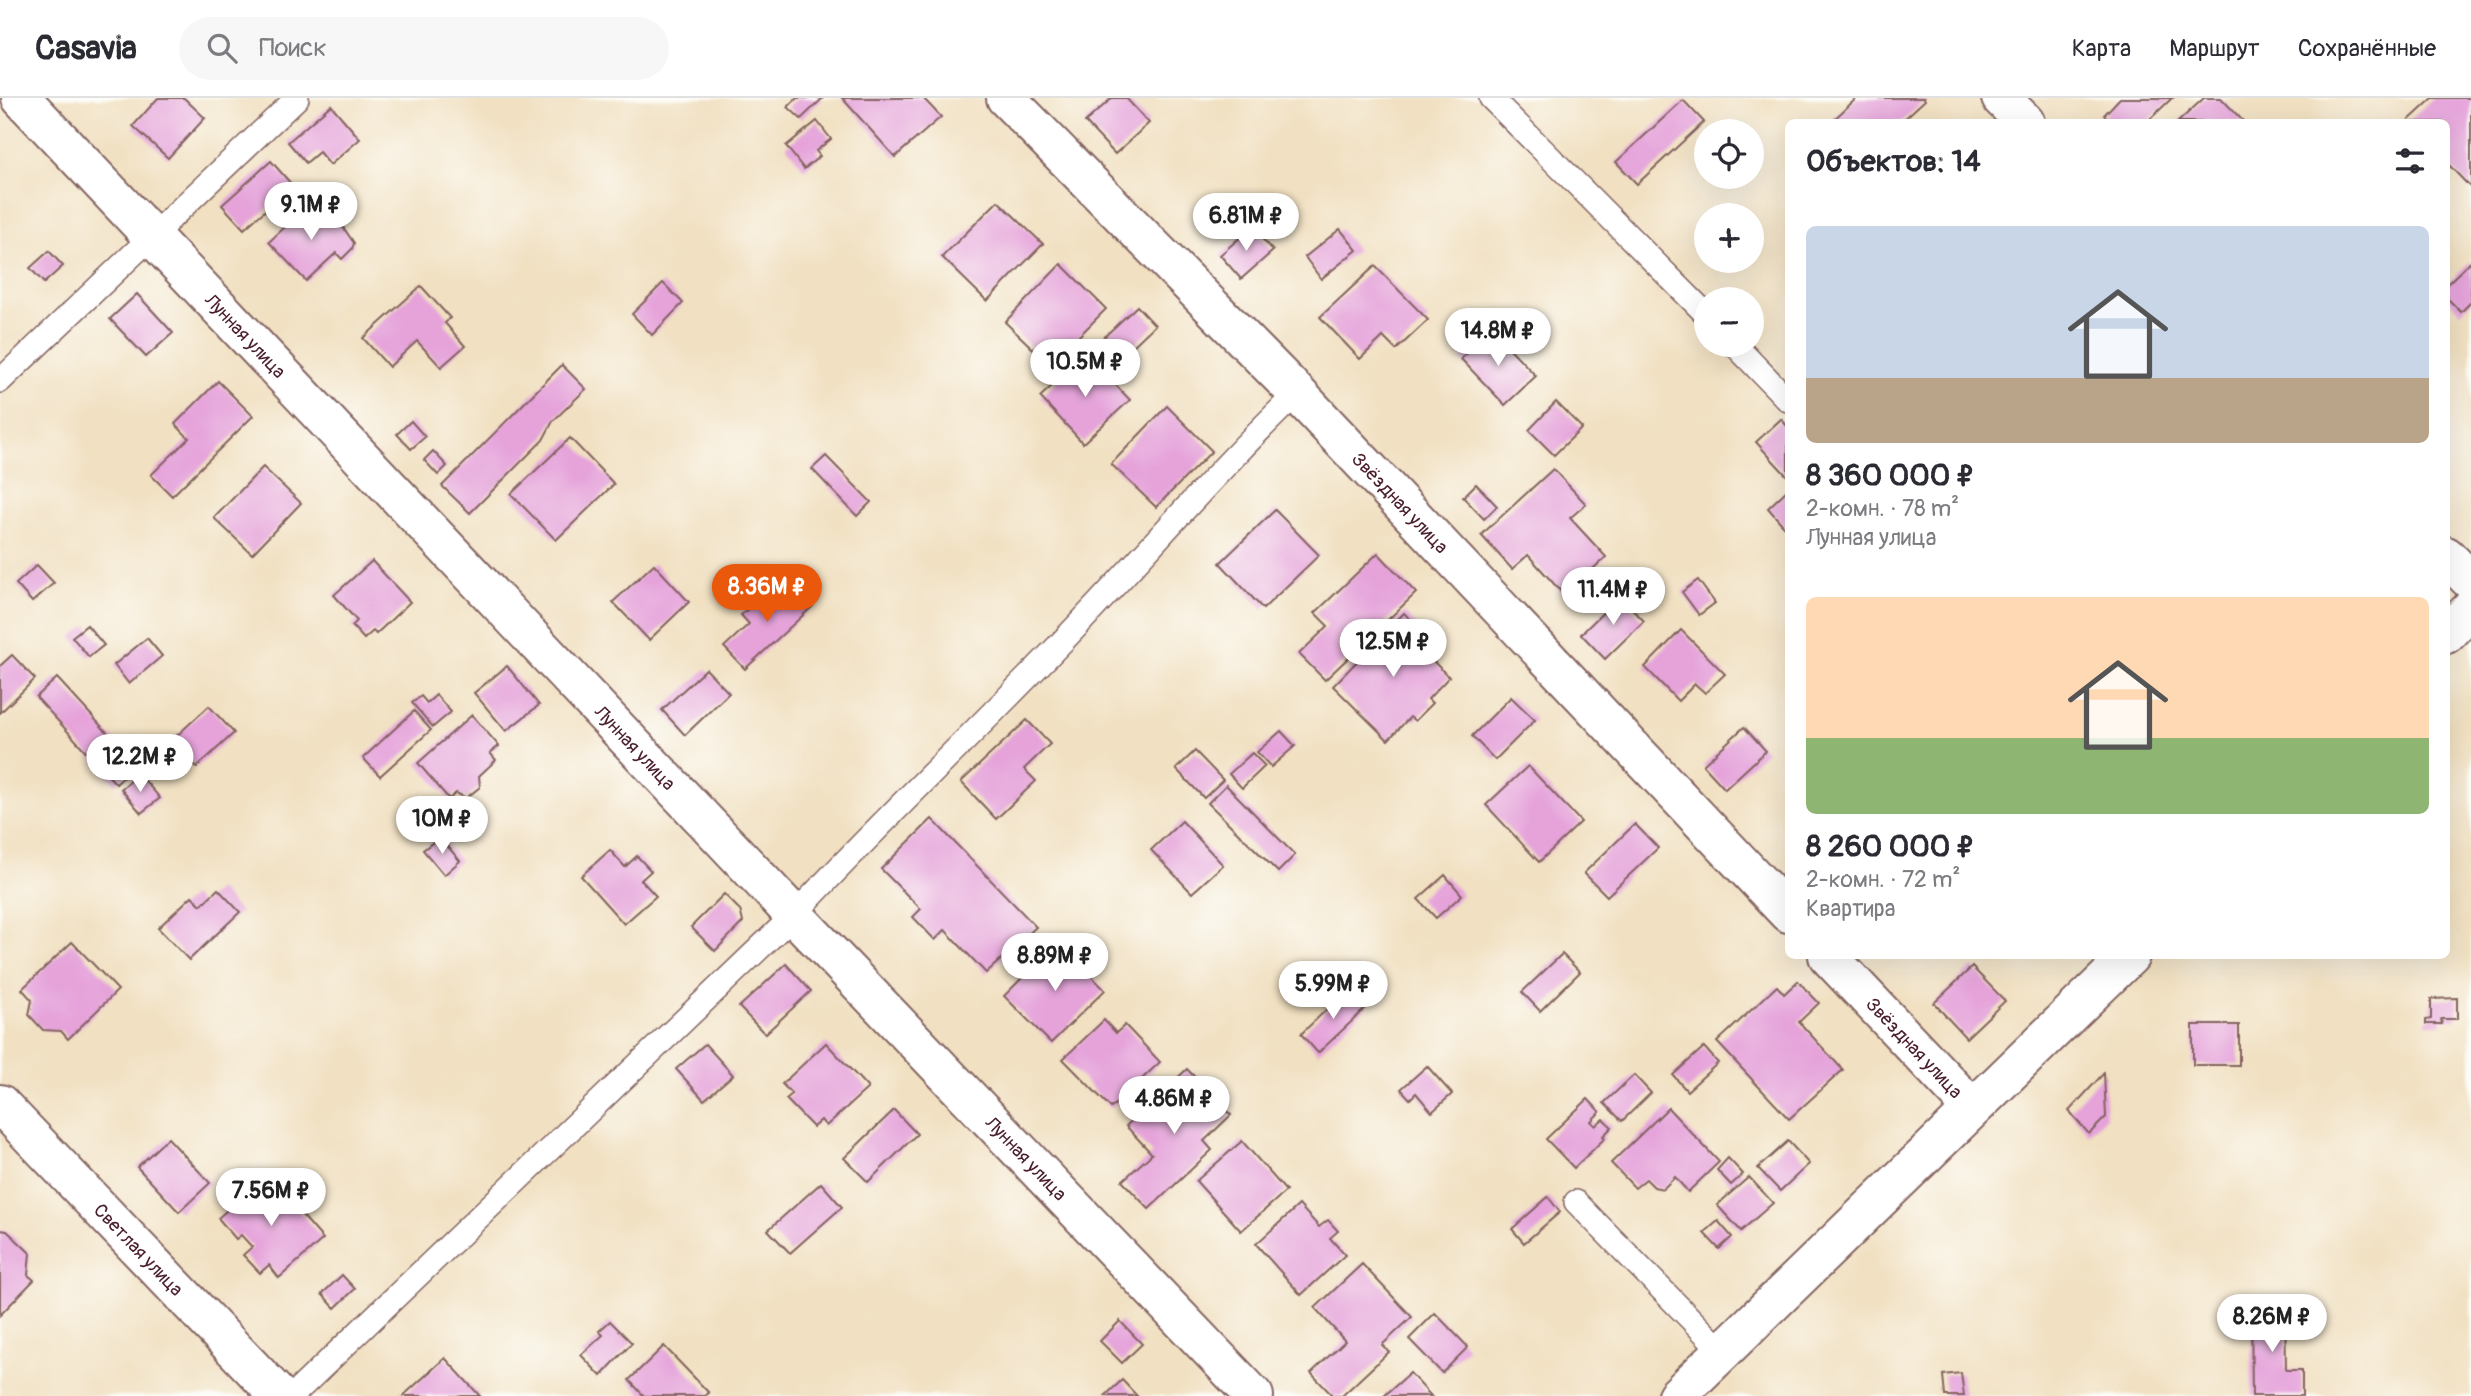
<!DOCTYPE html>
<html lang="ru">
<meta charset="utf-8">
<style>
:root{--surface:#fff;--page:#f7f7f7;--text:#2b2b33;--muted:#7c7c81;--line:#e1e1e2;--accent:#ea580c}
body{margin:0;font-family:Pangolin,sans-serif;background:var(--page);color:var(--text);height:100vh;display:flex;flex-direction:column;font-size:26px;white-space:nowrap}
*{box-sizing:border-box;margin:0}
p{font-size:23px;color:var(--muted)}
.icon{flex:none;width:38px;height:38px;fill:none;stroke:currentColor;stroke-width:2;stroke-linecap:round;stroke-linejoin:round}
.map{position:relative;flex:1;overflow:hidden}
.details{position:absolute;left:1785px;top:21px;width:665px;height:840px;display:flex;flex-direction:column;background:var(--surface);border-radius:10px;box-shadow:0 7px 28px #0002}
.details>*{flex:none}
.tools{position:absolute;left:1694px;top:21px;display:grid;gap:14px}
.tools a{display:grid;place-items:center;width:70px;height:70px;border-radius:50%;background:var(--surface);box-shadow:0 7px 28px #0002;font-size:35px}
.price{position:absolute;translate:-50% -60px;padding:0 16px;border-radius:24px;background:#fff;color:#222;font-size:23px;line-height:46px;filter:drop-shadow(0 2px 4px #0008)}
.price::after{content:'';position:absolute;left:50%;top:42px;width:21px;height:16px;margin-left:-10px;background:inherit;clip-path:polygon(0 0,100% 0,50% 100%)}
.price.on{background:var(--accent);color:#fff}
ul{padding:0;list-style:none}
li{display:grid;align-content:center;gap:14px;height:371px;padding:0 21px}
li span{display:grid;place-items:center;height:217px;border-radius:10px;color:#555}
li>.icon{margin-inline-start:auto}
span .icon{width:126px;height:126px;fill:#fffc;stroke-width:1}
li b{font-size:30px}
h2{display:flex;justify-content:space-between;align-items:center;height:84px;padding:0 21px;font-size:30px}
header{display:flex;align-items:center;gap:42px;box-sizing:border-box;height:98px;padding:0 35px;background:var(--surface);border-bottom:2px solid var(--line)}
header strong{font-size:33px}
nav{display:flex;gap:38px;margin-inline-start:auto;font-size:24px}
.search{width:490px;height:63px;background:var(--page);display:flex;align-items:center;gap:18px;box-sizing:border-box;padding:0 24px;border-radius:38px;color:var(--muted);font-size:26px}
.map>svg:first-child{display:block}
</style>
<header>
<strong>Casavia</strong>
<div class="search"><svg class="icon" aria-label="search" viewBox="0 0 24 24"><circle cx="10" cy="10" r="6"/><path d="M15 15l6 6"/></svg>Поиск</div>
<nav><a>Карта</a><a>Маршрут</a><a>Сохранённые</a></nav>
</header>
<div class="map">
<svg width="2471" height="1298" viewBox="0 0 2471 1298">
<rect width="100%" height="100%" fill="#fdfcf7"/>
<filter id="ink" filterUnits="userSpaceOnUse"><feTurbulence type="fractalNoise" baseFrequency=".0143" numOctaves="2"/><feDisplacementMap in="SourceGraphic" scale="14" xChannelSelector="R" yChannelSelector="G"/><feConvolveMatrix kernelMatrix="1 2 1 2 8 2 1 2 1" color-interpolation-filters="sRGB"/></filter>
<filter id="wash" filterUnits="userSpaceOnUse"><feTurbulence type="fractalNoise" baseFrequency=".00686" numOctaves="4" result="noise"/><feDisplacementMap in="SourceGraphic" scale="28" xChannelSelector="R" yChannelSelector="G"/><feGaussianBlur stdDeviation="1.57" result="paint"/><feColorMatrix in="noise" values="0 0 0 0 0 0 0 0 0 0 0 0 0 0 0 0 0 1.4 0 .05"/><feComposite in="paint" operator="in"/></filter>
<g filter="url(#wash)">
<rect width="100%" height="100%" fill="#f1e0c1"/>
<g id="blocks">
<g fill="#e5a3da">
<polygon points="158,0 184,0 205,20 168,60 133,28"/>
<polygon points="797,0 823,0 801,21 788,9"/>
<polygon points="842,0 923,0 941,19 895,59"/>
<polygon points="1112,0 1126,0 1149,25 1115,56 1085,24"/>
<polygon points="1857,0 1924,0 1925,2 1901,24 1831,24"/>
<polygon points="2120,0 2172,0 2147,24 2111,24 2104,17"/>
<polygon points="2204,0 2221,0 2244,24 2178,24"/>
<polygon points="2433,0 2471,0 2471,90 2446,64 2446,24 2407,24"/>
<polygon points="1683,2 1704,24 1637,86 1616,64"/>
<polygon points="331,7 360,41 330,67 319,54 306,65 288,44"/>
<polygon points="817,23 831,41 816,53 820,58 804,71 786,48"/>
<polygon points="271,63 293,88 244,131 222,107"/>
<polygon points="998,103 1043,146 987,203 942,159"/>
<polygon points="310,105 328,123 340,125 354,145 352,151 342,161 336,155 306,183 269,144"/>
<polygon points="1252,129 1273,153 1241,181 1220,157"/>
<polygon points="1340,131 1357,152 1321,181 1305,159"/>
<polygon points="49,153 63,168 44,185 30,170"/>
<polygon points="2471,163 2471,204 2461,214 2446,199 2446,187"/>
<polygon points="1061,166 1106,211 1050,267 1005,224"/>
<polygon points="1375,168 1428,222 1396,252 1383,239 1360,261 1320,219"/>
<polygon points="663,185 683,205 652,237 632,216"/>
<polygon points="421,188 450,220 445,225 465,248 441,269 417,243 389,269 363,240"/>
<polygon points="137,196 173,235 146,259 110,221"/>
<polygon points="1137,208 1155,227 1107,273 1088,254"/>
<polygon points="1492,232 1536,278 1505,307 1461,261"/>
<polygon points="1086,256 1130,302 1083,345 1040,299"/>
<polygon points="562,267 586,291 553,323 543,342 470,415 442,388"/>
<polygon points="218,283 253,318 172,398 151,377 189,340 175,326"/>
<polygon points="1556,304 1582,330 1554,357 1529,332"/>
<polygon points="1167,308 1212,353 1156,409 1111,366"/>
<polygon points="1781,321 1788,329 1788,379 1756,344"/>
<polygon points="411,323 425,339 411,351 397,336"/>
<polygon points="570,340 614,386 556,442 511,396"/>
<polygon points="433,353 447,368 438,377 424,362"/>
<polygon points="826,358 871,404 857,418 812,371"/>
<polygon points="263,369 301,405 252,456 214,420"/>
<polygon points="1553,371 1586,406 1570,420 1606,459 1564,497 1528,457 1512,471 1481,437"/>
<polygon points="1476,386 1497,408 1484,421 1463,399"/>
<polygon points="1788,391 1788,433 1768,410"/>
<polygon points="1275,412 1319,457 1263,511 1220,465"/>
<polygon points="1378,455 1416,495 1325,582 1299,556 1328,528 1315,515"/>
<polygon points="372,463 410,504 376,536 373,533 364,541 352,528 357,523 334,497"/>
<polygon points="654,466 689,504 649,542 613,504"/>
<polygon points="37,467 54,485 32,504 16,486"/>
<polygon points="1698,482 1715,505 1699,517 1682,494"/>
<polygon points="792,486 813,508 745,571 724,549 749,526 741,517 765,495 773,503"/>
<polygon points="1620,498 1644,523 1605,561 1581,536"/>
<polygon points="1404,515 1429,539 1419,549 1449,579 1428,601 1432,605 1415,623 1410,619 1388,642 1333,588"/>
<polygon points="87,527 104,547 89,559 72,539"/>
<polygon points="1681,532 1725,576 1705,595 1695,586 1678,603 1645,569"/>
<polygon points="147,540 162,558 129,586 114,567"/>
<polygon points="12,557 35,581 0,615 0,568"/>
<polygon points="507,568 539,607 506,633 474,595"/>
<polygon points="706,571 729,595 685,637 662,612"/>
<polygon points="57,580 137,667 116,686 36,599"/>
<polygon points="436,597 451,614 433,629 412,605 421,598 427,605"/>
<polygon points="1511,599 1535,622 1495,662 1472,638"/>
<polygon points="209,608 234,635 197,669 172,642"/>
<polygon points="414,613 431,632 380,678 363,660"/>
<polygon points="472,617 499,648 490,655 496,662 479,678 480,689 466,700 456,695 449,701 418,665"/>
<polygon points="1027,622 1050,646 1024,671 1036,683 996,721 961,684"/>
<polygon points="1744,629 1766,653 1725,691 1703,667"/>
<polygon points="1281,633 1295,648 1271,669 1257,654"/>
<polygon points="1195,653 1223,682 1204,700 1176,671"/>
<polygon points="1252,655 1265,668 1242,690 1229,676"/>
<polygon points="1528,668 1581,724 1539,764 1486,707"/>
<polygon points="139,676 160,700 141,715 121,691"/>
<polygon points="1226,687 1295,757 1278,774 1208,705"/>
<polygon points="932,721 1036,829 986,875 945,832 935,842 913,819 921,811 881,771"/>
<polygon points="1182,723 1223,767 1192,795 1151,752"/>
<polygon points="1635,726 1658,750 1607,798 1584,775"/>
<polygon points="440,739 460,763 444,777 423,752"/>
<polygon points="610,752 625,769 637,758 651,773 641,782 656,798 624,826 581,778"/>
<polygon points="1445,777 1462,797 1436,820 1418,801"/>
<polygon points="218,791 240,814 189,862 158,830 192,798 201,807"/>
<polygon points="724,796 740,812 743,824 715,853 691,829"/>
<polygon points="72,844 118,892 68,941 61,933 43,932 29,917 32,902 22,891"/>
<polygon points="1058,844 1105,892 1051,945 1004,898"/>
<polygon points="1562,856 1580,874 1540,913 1522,894"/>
<polygon points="786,866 811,893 765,936 739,909"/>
<polygon points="1972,869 2005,903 1966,940 1934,905"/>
<polygon points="1798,883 1819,905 1799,924 1843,972 1789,1021 1717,944 1777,888 1784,896"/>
<polygon points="1348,891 1366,910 1318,955 1301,936"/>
<polygon points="2457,900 2457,921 2441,921 2442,926 2426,926 2426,922 2431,921 2431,901"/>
<polygon points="1104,922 1116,935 1125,927 1160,964 1111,1010 1063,961"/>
<rect x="2193" y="927" width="46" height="40"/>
<polygon points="826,945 868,990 826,1028 821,1022 813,1029 786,1001 792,996 782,986"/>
<polygon points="705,946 733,977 704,1002 676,971"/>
<polygon points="1704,949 1718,965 1687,993 1673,977"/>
<polygon points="1427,968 1452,996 1432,1014 1416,995 1410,1001 1401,991"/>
<polygon points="1187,971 1231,1017 1204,1043 1212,1052 1149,1111 1122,1083 1152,1056 1126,1028"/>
<polygon points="2104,975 2106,1019 2089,1036 2069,1013"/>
<polygon points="1634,977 1651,995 1622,1023 1604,1005"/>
<polygon points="1588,1001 1600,1014 1591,1023 1595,1028 1603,1021 1612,1029 1603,1038 1605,1040 1574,1070 1546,1041"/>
<polygon points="1668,1010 1719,1064 1688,1094 1675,1079 1663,1091 1654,1089 1646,1081 1635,1090 1611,1065"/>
<polygon points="894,1012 917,1036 868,1084 844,1060"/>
<polygon points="168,1040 210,1085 179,1114 137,1069"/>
<polygon points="1242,1043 1286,1093 1241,1133 1196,1083"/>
<polygon points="1788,1043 1809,1066 1780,1093 1758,1070"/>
<polygon points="1728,1060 1743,1076 1731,1087 1717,1072"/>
<polygon points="267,1077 323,1141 279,1180 269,1167 260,1175 243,1157 252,1149 241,1137 236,1141 218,1120"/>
<polygon points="1749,1079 1773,1105 1741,1133 1717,1107"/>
<polygon points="821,1085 842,1109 790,1155 768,1132"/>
<polygon points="1548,1099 1560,1114 1524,1145 1512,1131"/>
<polygon points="1299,1107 1319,1129 1328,1122 1338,1133 1330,1140 1345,1157 1301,1197 1256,1146"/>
<polygon points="1718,1123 1732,1139 1719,1151 1704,1135"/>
<polygon points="0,1132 7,1133 30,1155 28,1177 34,1182 0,1217"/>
<polygon points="1362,1166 1412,1219 1382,1247 1389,1254 1342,1298 1333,1298 1311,1275 1345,1243 1315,1210"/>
<polygon points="342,1177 355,1191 335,1210 322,1196"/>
<polygon points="2285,1206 2286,1272 2302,1272 2302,1298 2252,1298 2251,1207"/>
<polygon points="1435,1215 1468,1249 1442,1275 1409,1241"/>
<polygon points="610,1223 632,1245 601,1278 581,1257 603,1237 599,1233"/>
<polygon points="1120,1223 1142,1246 1122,1265 1100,1243"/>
<polygon points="664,1248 709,1295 705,1298 644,1298 629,1282"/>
<polygon points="445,1260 480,1298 403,1298"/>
<polygon points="1410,1275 1431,1298 1384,1298"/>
<polygon points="1961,1275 1964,1298 1945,1298 1943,1277"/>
<polygon points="1122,1282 1137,1298 1105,1298"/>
</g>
</g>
</g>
<g filter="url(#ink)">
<use href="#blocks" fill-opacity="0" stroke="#846360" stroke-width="2"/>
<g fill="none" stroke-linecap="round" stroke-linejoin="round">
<defs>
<g id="service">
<polyline points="1491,0 1706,216"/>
<polyline points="1735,247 1788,302"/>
<polyline points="0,283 297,0"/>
<polyline points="1576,1104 1723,1254"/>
<path d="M292 1298 794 817C880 725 970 639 1057 549 1138 465 1213 376 1297 295"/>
</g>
<g id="minor">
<path id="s1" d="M21 0 794 817 1254 1298"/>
<path id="s2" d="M1006 0 1297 295 1788 815"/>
<polyline points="2001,0 2025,24"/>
<polyline points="2446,458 2471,483"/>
<polyline points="2446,536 2471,511"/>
<path id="s3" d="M1828 858 1972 1010"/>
<path id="s4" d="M0 1006 279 1298"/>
<polyline points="1677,1298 2130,858"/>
</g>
</defs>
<use href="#service" stroke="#846360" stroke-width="26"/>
<use href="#minor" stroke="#846360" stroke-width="42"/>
<use href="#service" stroke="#fff" stroke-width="23"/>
<use href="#minor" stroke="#fff" stroke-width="38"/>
</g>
</g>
<g text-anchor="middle" stroke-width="5" stroke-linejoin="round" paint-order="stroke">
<g font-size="19" fill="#4a1f2b" stroke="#fdfcf7">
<text dy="7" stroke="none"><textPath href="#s1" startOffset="327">Лунная улица</textPath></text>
<text dy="7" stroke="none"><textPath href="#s2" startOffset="565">Звёздная улица</textPath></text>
<text dy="7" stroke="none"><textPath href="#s1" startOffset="894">Лунная улица</textPath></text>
<text dy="7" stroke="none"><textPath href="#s3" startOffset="126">Звёздная улица</textPath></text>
<text dy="7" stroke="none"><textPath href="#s1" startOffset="1461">Лунная улица</textPath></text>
<text dy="7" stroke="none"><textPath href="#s4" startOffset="201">Светлая улица</textPath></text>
</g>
</g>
</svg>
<div class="tools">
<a><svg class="icon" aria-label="locate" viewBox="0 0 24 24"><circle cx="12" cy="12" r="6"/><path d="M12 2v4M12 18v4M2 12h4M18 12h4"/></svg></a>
<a>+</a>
<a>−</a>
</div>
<b class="price" style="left:311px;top:144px">9.1M ₽</b>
<b class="price" style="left:1246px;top:155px">6.81M ₽</b>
<b class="price" style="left:1498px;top:270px">14.8M ₽</b>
<b class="price" style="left:1085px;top:301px">10.5M ₽</b>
<b class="price on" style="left:767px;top:526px">8.36M ₽</b>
<b class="price" style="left:1613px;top:529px">11.4M ₽</b>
<b class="price" style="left:1393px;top:581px">12.5M ₽</b>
<b class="price" style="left:140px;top:696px">12.2M ₽</b>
<b class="price" style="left:442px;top:758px">10M ₽</b>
<b class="price" style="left:1055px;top:895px">8.89M ₽</b>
<b class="price" style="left:1333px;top:923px">5.99M ₽</b>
<b class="price" style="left:1174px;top:1038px">4.86M ₽</b>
<b class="price" style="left:271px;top:1130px">7.56M ₽</b>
<b class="price" style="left:2272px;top:1256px">8.26M ₽</b>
<section class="details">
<h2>Объектов: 14<svg class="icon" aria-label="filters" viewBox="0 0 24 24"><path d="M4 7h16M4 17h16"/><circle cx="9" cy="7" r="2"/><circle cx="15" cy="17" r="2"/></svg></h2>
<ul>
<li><span style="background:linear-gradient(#c9d6e8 70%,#b9a48a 0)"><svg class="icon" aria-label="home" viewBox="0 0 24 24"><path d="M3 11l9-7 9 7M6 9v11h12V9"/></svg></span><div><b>8 360 000 ₽</b><p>2-комн. · 78 m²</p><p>Лунная улица</p></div></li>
<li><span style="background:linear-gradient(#ffd9b3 65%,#8fb573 0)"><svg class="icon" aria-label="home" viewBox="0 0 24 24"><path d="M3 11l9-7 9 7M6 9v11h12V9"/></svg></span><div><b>8 260 000 ₽</b><p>2-комн. · 72 m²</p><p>Квартира</p></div></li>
</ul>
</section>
</div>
